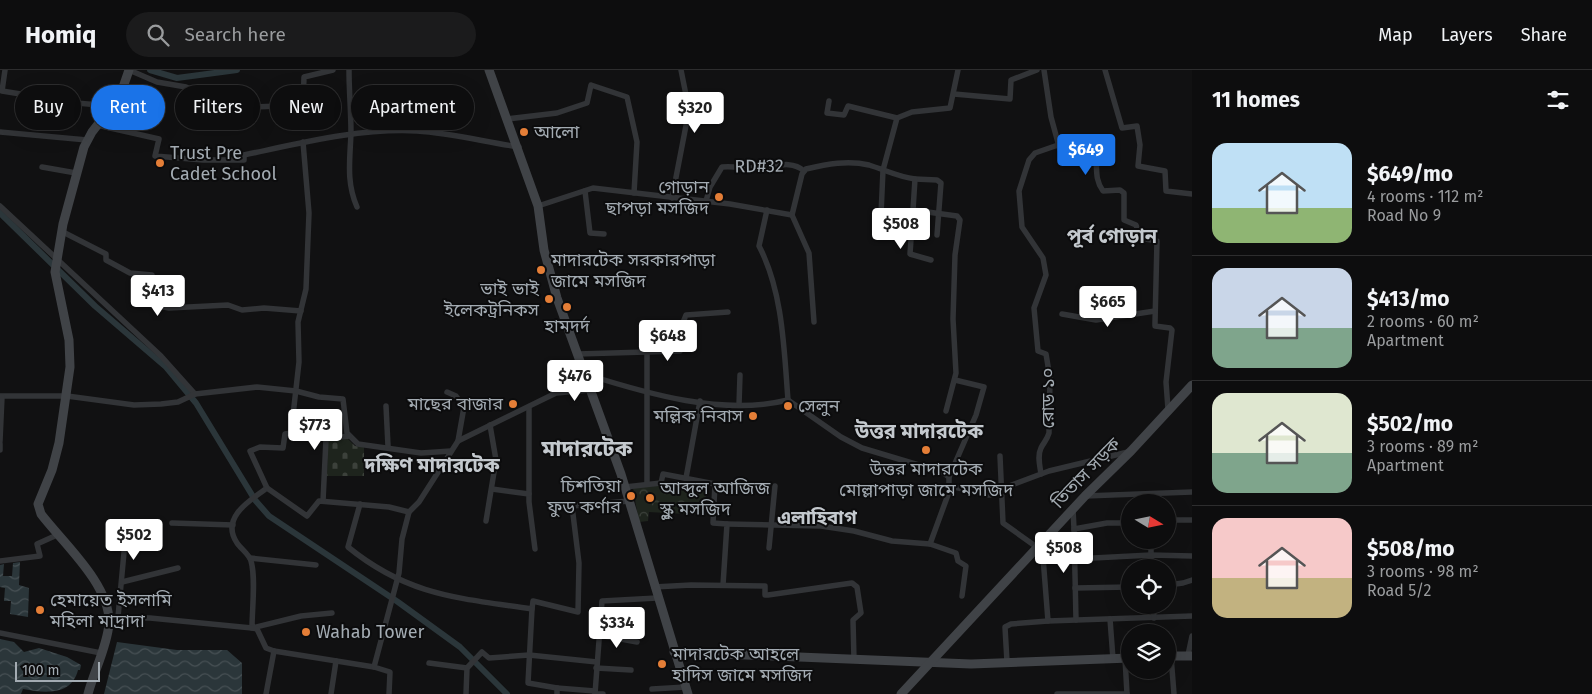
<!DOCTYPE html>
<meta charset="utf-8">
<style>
:root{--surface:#0d0d0e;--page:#1b1b1c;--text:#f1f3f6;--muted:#9a9c9e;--line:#2d2d2e;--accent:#1a73e8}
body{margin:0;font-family:"Fira Sans","Noto Sans Bengali",sans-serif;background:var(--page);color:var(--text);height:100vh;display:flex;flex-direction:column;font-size:19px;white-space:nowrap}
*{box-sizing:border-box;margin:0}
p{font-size:16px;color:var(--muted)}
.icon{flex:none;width:28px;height:28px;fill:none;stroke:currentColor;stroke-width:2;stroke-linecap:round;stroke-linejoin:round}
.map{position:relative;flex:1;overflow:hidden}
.drawer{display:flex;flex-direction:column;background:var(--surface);width:400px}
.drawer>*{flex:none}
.top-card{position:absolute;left:15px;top:15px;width:475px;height:45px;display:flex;gap:10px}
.needle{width:32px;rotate:100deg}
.buttons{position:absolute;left:1121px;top:424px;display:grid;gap:10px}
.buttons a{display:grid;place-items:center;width:55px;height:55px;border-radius:50%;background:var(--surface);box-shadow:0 5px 20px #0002,0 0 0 1px var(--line);font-size:25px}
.scale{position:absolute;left:15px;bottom:12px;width:85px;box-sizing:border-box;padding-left:5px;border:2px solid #a3abb2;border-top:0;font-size:14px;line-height:18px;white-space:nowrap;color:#a3abb2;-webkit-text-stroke:4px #0c0c0d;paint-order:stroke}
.price{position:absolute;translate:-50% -42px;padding:0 11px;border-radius:5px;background:#fff;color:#222;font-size:16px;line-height:32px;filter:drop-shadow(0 1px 2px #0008)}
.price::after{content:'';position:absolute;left:50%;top:30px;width:15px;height:11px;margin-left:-8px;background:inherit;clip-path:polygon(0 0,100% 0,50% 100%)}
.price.on{background:var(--accent);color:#fff}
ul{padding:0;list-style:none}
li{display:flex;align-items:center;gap:15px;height:125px;padding:0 20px}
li+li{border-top:1px solid var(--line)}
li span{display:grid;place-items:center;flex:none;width:140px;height:100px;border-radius:15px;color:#555}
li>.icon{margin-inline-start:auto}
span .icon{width:60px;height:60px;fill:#fffc;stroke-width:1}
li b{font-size:21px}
h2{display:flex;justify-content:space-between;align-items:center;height:60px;padding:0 20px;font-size:21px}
.chip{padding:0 18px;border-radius:22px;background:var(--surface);box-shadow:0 5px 20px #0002,0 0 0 1px var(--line);font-size:18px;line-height:45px}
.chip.on{background:var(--accent);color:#fff}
header{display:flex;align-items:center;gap:30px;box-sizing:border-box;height:70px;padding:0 25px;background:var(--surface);border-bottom:1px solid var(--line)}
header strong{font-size:24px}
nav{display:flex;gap:28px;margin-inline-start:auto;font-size:18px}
.search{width:350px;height:45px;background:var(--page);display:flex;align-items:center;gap:12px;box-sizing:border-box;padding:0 18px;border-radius:28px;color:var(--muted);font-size:19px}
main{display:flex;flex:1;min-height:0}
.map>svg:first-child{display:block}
</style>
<header>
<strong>Homiq</strong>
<div class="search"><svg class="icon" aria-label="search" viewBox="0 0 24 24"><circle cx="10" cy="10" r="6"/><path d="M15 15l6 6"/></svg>Search here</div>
<nav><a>Map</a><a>Layers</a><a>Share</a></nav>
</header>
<main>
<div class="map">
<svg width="1192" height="624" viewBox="0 0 1192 624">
<defs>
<pattern id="cemetery-stones" width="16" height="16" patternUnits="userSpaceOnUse" patternTransform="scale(1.25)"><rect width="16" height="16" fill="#1e241d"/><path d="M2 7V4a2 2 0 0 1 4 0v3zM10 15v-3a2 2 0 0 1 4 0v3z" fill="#3c413b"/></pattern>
<pattern id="park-crowns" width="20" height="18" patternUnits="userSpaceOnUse" patternTransform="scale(1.25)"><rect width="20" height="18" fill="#1e241d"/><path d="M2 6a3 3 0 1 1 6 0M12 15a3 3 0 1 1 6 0" fill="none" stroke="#3c413b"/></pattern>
<pattern id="water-waves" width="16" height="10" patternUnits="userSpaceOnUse" patternTransform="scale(1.25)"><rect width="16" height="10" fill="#2b363a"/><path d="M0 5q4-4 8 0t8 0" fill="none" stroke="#475054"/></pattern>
</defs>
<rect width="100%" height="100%" fill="#111112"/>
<polygon fill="url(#cemetery-stones)" points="348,369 355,376 364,377 364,406 327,406 328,371"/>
<polygon fill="url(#park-crowns)" points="663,415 665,419 706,421 705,445 649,442 648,451 639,452 633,418"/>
<g fill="url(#water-waves)">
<polygon points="20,492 19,515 29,518 28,547 10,544 11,531 4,531 5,518 0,517 0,495 4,494 3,506 12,506 13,493"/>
<path d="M0 569 14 572 24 582 39 578 67 587 81 595 80 600H78C72 624 49 624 23 619L21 624H0Z"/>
<polygon points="117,572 177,580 227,580 242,593 242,624 104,624"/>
</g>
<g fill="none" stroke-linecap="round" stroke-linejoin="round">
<g stroke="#2b363a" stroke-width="6">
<polyline points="150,0 177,8 237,0"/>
<polyline points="0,143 95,236 166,297 196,333 255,430 269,446 398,532 460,577 507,624"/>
</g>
<g stroke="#323437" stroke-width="5.5">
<polyline points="5,0 2,21 76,33 112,36"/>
<polyline points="129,0 157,12 186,17 242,36 254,37 303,35 304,7 333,0"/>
<path d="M349 0C349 21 351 42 351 63 350 90 346 112 357 137"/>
<path d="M1044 0 1051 47 1060 80 1096 87C1097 100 1095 110 1103 121L1120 120 1124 123V150L1136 155 1140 168 1157 171 1155 253V256L1170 258 1172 260 1166 312 1168 339"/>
<polyline points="1105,0 1122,58 1137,56 1140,75 1138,96 1165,101 1166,121 1192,124"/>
<polyline points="954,24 1010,29 1011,10 1037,0"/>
<polyline points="829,31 827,43 844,45 848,36 897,48 912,42 950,38 958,0"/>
<polyline points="507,49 557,43 587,33 591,15 627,27 637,72 634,123"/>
<path d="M97 55 159 69 155 86 203 90H244V85C301 73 359 58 417 61 451 63 485 72 519 77"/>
<polyline points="0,62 87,70"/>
<path d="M303 72 309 143 306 219 298 252 299 292 291 363 285 364 283 378 260 377 250 381 267 418C250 430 220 448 237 473 241 479 249 484 251 491 256 508 252 539 252 558L301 546 332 543"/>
<polyline points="42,97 76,103"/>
<polyline points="915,109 937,110 941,113 937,165"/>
<polyline points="585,121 590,163 604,164"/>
<polyline points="672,128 689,40 681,0"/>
<path d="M706 131 710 117 722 97C733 96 743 98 754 98 770 99 790 88 804 101"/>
<polyline points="0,136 161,286 195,324"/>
<path d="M538 136 593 118 730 134 792 145 802 104 806 99C827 94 848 90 869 95 885 100 899 107 915 109L913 140 957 146 960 150 955 185 953 249 956 303 946 341"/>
<path d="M767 140 759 176C783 222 784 279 788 330"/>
<polyline points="913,140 910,184 931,190"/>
<polyline points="792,145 809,183 814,252"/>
<polyline points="61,161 106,184 106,190 130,203 152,205 148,234 169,238 228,235 242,240 264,238 301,241"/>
<polyline points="880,167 883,100 897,48"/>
<polyline points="1062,244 1096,250 1155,241"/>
<polyline points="578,284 680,281 680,260 686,245 728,242"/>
<path d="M585 304C648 324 723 346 788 330L841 367 862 378 942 402 949 407V422L930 474 892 471 854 461 821 456 727 454"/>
<polyline points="447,322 456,326 464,337 458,371"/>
<polyline points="0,326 67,326 134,335 161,334 178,332 195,324 257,317 296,321 319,327 343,329 347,363 358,374 421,383 451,381"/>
<polyline points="739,335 740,305"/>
<polyline points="386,336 388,376"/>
<polyline points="529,337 529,432 535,479"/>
<polyline points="0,371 2,327"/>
<polyline points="0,374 0,380"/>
<polyline points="1000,386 1003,453 1038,478 1043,487 1048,551 1192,546"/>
<path d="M1041 404C1040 396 1037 386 1041 378 1044 372 1047 370 1049 363L1050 308 1046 284 1038 281 1034 238 1046 205 1043 188 1022 157 1019 121 1029 90 1035 83 1058 75"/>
<polyline points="949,407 976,345 984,317 955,310"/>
<polyline points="686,408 700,331"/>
<polyline points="647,414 647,282"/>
<polyline points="950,416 989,425 1001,424"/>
<polyline points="625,417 661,413 663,404 715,414 713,453 727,454 723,515"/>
<polyline points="267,418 307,446 319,431 389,437 409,442"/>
<polyline points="492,419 529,424"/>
<polyline points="1001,419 1049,401 1128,382"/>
<polyline points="1085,426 1192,422"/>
<polyline points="323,431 326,369 349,366"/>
<path d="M360 434 348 477C408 526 459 528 532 539L533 531 578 542 579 493 572 436 629 431"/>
<polyline points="1073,439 1074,459 1107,453 1130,453"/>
<polyline points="1168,450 1192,450"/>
<polyline points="486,451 496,390 490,355"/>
<polyline points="172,453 233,455"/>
<polyline points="112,459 126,461 118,547"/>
<polyline points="1074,459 1076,550"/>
<polyline points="126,461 147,458"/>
<polyline points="1151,470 1151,498"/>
<polyline points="930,474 956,483 958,491 966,496 962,526"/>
<polyline points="769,478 775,416"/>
<polyline points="250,488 316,495"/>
<polyline points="1074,489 1151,485 1192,486"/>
<polyline points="0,491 40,486 37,474 57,465"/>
<polyline points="122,512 178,498"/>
<polyline points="1168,515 1183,513 1192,510"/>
<polyline points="654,517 691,515 765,516 765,525 768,525 852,513 857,517 861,543 853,550 854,590"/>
<polyline points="1075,518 1130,517"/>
<polyline points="1153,535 1154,548"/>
<polyline points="532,539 528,613 557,618"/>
<polyline points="108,547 150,548 252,558 257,559 266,578 274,581 374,597"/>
<polyline points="1110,549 1113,589"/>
<polyline points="0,563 101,583"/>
<polyline points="599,565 637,572"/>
<polyline points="1188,585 1192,566"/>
<polyline points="1171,586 1174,624"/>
<polyline points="1125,588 1127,624"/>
<polyline points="1007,592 1005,557 1011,554 1048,551"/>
<polyline points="429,593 467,598"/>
<polyline points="596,598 631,600"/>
<polyline points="652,619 686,617"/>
<polyline points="266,624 274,581"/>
<polyline points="331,624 336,591"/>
<polyline points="389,624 390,602 374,597 399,503 402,469 409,442 419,432 458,371 556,323 591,320"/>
<polyline points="466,624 467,598 482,582 489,588 529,585 597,592"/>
<polyline points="557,624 557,618 595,621"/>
<polyline points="595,624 602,531 657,528"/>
<polyline points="595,624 603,624"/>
<polyline points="1057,624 1127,624"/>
</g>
<g stroke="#404347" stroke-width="9">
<polyline points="489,0 538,136 544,180 557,228 621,404 688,624"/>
<polyline points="674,582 971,594 1130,588"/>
<polyline points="1168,586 1192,586"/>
<path d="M88 624C94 601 107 577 109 554 111 515 63 473 41 444L38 434 52 400 59 373 70 297 69 270 55 202 63 154 84 77 92 62 120 26 129 0"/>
<polyline points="901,624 1085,426 1131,381 1192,315"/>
</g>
</g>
<g fill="#e47e37" stroke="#0c0c0d" stroke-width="2">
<circle cx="524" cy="62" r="5"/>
<circle cx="160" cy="93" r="5"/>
<circle cx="719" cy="127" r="5"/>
<circle cx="541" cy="200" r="5"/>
<circle cx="549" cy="229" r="5"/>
<circle cx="567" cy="237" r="5"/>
<circle cx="513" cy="334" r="5"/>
<circle cx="788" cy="336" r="5"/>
<circle cx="753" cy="346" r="5"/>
<circle cx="926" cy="380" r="5"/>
<circle cx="631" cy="426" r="5"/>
<circle cx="650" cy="428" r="5"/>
<circle cx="40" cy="540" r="5"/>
<circle cx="306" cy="562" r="5"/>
<circle cx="662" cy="594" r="5"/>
</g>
<g text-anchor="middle" stroke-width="4" stroke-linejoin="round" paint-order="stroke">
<g font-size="18" fill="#a3abb2" stroke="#0c0c0d" text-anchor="start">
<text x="534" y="68">আলো</text>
<text x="170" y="89">Trust Pre<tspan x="170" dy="21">Cadet School</tspan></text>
<text x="709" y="123" text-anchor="end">গোড়ান<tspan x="709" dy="21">ছাপড়া মসজিদ</tspan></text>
<text x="551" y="196">মাদারটেক সরকারপাড়া<tspan x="551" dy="21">জামে মসজিদ</tspan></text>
<text x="539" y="225" text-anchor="end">ভাই ভাই<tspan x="539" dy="21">ইলেকট্রনিকস</tspan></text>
<text x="567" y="262" text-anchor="middle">হামদর্দ</text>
<text x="503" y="340" text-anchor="end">মাছের বাজার</text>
<text x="798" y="342">সেলুন</text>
<text x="743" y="352" text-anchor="end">মল্লিক নিবাস</text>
<text x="926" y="405" text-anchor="middle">উত্তর মাদারটেক<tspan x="926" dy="21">মোল্লাপাড়া জামে মসজিদ</tspan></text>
<text x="621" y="422" text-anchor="end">চিশতিয়া<tspan x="621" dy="21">ফুড কর্ণার</tspan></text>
<text x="660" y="424">আব্দুল আজিজ<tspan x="660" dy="21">স্কুল মসজিদ</tspan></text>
<text x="50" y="536">হেমায়েত ইসলামি<tspan x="50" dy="21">মহিলা মাদ্রাদা</tspan></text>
<text x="316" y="568">Wahab Tower</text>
<text x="672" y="590">মাদারটেক আহলে<tspan x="672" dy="21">হাদিস জামে মসজিদ</tspan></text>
</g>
<g font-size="18" fill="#a3abb2" stroke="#0c0c0d">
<text transform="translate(759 96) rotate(-1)" y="6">RD#32</text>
<text transform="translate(1048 328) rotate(-90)" y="6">রোড ১০</text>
<text transform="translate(1086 403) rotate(-46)" y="6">তিতাস সড়ক</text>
</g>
<g font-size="19" font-weight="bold" fill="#c4c9ce" stroke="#0c0c0d">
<text x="817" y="454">এলাহিবাগ</text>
</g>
<g font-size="20" font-weight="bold" fill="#c4c9ce" stroke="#0c0c0d">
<text x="1112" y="173">পূর্ব গোড়ান</text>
<text x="919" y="368">উত্তর মাদারটেক</text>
<text x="432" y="402">দক্ষিণ মাদারটেক</text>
</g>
<g font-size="22" font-weight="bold" fill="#c4c9ce" stroke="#0c0c0d">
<text x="587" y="386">মাদারটেক</text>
</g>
</g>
</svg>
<div class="buttons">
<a><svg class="needle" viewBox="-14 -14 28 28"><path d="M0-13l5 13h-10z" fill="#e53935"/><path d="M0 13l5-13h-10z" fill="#9a9c9e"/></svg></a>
<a><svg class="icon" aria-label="locate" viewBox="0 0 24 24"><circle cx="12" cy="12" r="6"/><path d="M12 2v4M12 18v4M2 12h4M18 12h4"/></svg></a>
<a><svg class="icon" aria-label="layers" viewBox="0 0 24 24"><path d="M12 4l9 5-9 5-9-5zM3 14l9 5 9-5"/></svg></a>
</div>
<div class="scale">100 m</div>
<b class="price" style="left:695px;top:64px">$320</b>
<b class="price on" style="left:1086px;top:106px">$649</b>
<b class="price" style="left:901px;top:180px">$508</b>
<b class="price" style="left:158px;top:247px">$413</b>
<b class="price" style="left:1108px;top:258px">$665</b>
<b class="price" style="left:668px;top:292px">$648</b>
<b class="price" style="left:575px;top:332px">$476</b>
<b class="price" style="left:315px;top:381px">$773</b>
<b class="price" style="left:134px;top:491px">$502</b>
<b class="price" style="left:1064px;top:504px">$508</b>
<b class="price" style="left:617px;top:579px">$334</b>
<div class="top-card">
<a class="chip">Buy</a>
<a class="chip on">Rent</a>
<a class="chip">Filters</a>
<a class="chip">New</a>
<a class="chip">Apartment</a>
</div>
</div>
<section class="drawer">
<h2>11 homes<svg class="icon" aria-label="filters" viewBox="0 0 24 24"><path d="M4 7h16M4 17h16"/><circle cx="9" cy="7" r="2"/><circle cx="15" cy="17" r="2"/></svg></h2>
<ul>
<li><span style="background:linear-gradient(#bfe0f5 65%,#8fb573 0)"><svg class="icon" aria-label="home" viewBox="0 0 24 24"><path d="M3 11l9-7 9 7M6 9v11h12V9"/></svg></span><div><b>$649/mo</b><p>4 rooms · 112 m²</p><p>Road No 9</p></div></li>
<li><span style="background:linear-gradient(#c9d6e8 60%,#7fa58c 0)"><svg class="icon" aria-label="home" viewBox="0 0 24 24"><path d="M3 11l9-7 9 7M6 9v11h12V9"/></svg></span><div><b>$413/mo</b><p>2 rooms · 60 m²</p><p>Apartment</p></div></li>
<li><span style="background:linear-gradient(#dfe7d0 60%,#7fa58c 0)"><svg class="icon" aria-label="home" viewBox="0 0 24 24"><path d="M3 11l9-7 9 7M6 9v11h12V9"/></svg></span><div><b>$502/mo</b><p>3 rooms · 89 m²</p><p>Apartment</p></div></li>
<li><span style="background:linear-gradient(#f6c9c9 60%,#c2b280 0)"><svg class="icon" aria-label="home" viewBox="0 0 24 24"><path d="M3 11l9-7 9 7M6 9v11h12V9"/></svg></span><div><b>$508/mo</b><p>3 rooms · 98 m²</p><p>Road 5/2</p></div></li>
</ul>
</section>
</main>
